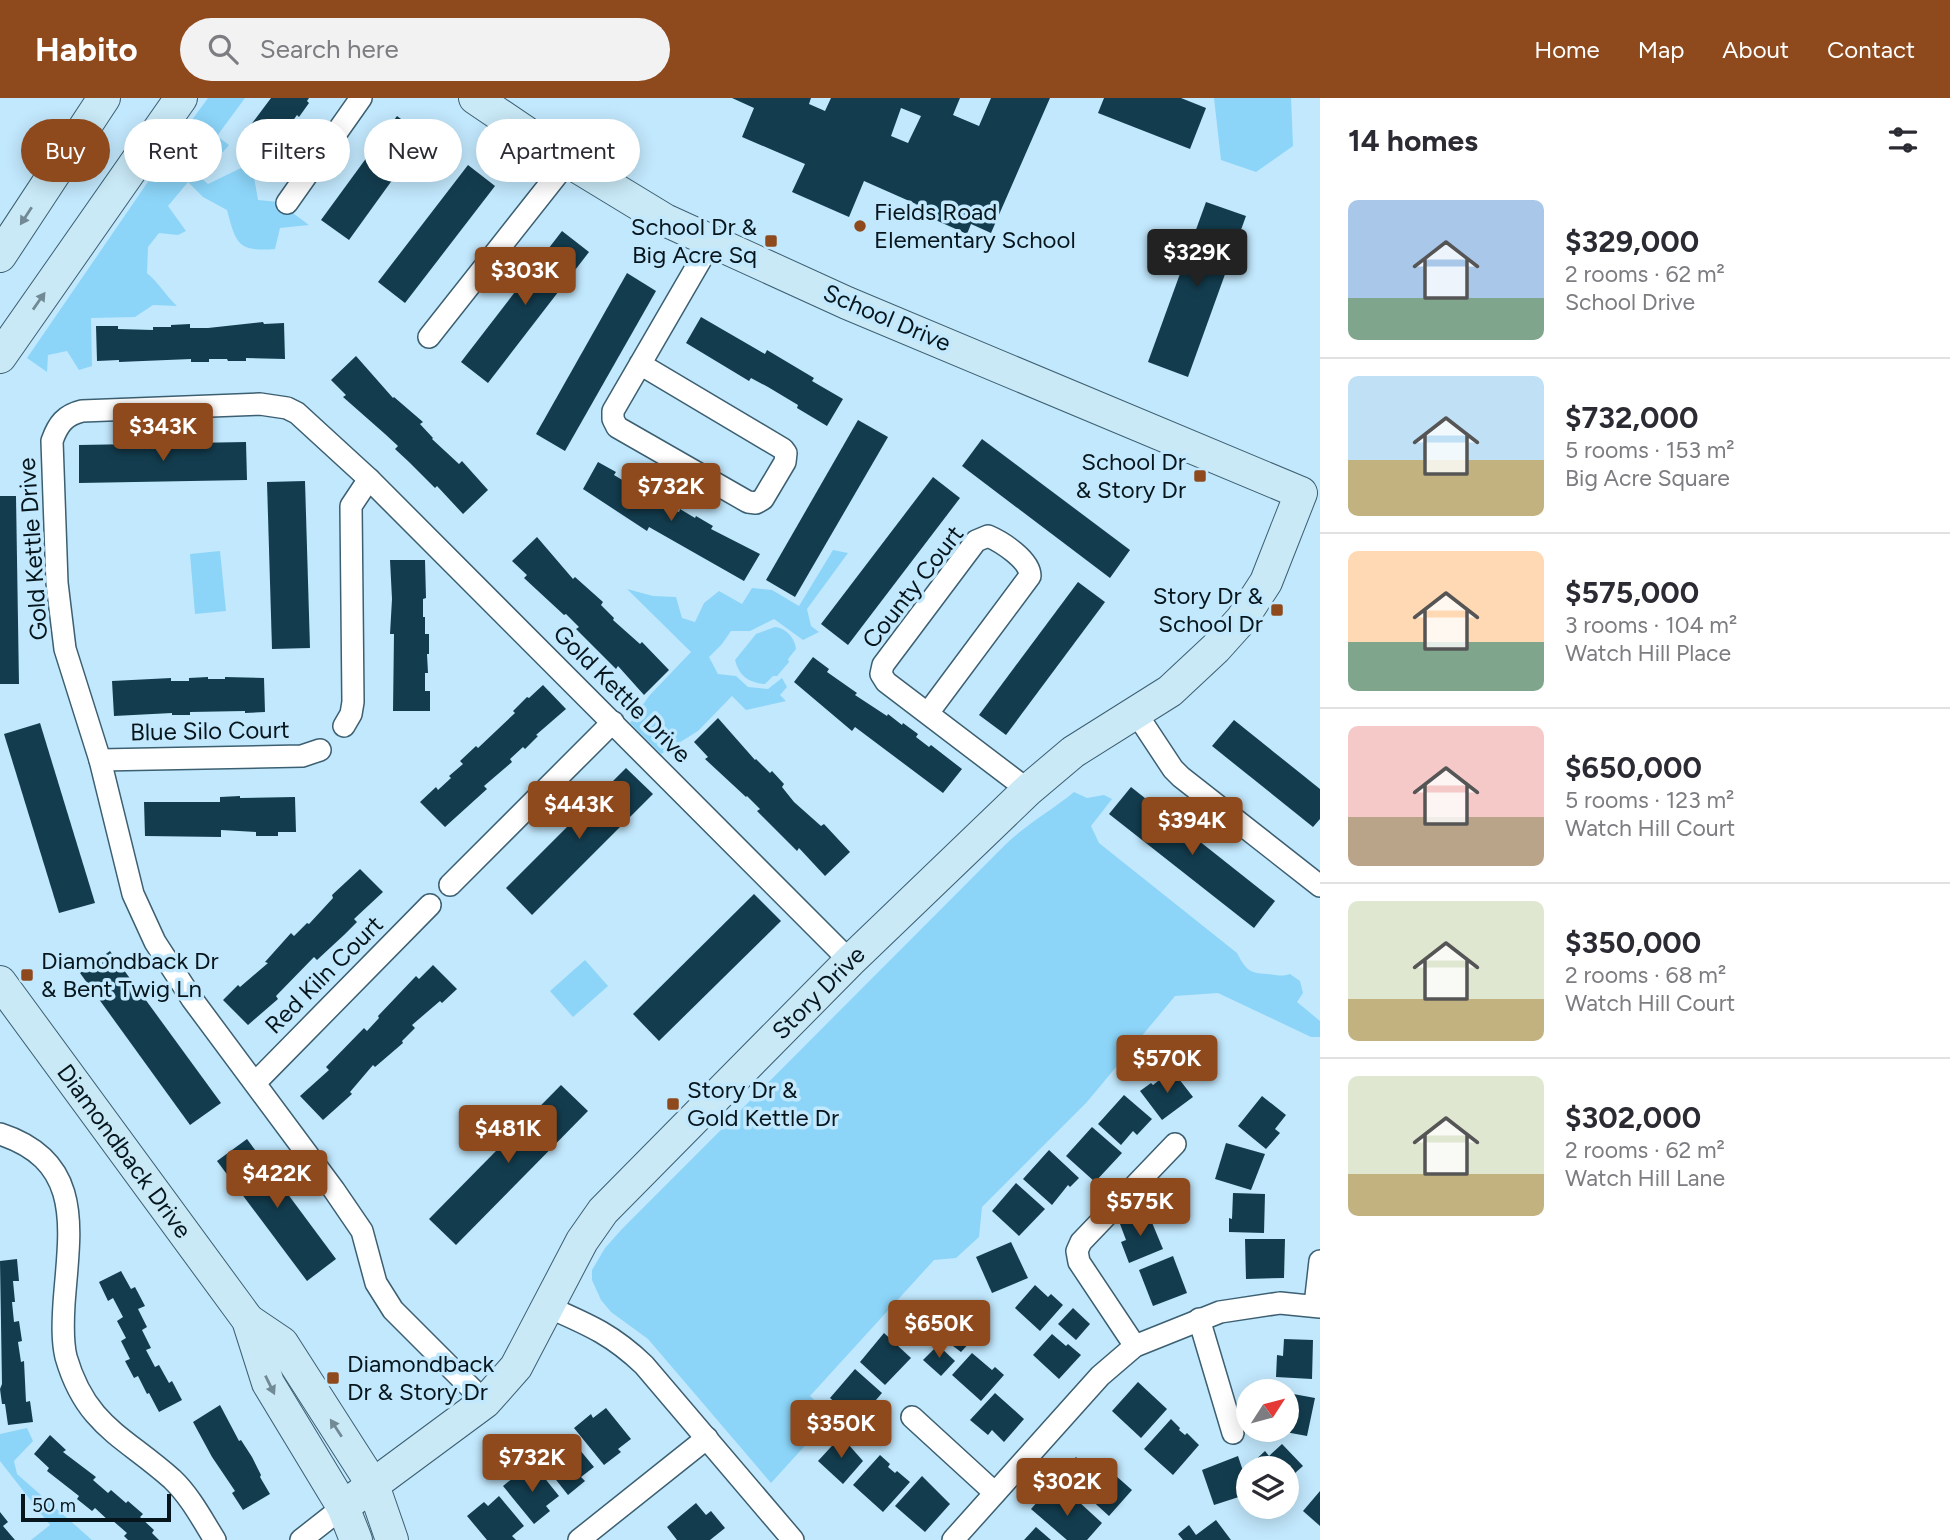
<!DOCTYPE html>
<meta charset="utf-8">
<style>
:root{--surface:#fff;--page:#f2f2f3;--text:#2b2b33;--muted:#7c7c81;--line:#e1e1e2;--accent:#8e4a1d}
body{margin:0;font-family:Figtree,sans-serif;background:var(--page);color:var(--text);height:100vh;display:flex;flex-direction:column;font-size:26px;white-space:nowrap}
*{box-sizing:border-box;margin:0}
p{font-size:23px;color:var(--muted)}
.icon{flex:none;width:38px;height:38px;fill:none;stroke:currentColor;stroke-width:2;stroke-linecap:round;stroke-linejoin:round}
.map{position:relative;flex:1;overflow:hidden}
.details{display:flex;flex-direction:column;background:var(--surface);width:630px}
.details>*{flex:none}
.banner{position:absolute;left:21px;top:21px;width:665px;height:63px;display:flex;gap:14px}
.needle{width:46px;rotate:54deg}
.fabs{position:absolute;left:1236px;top:1281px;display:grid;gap:14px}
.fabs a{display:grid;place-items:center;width:63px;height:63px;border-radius:50%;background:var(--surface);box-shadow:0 4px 18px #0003;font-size:35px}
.scale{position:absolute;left:21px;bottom:18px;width:150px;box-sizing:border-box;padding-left:7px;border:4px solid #07161d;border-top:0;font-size:19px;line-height:24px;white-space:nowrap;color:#07161d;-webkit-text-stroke:5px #c2e8fd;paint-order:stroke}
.price{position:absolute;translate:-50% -60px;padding:0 16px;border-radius:7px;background:var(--accent);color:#fff;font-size:23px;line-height:46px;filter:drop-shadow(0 2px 4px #0008)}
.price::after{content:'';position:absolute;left:50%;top:42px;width:21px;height:16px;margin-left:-10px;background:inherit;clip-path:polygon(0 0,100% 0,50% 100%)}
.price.active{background:#222;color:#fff}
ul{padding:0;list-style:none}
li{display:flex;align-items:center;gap:21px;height:175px;padding:0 28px}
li+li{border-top:2px solid var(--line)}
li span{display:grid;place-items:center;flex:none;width:196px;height:140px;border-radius:10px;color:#555}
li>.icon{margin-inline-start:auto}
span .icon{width:84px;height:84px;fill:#fffc;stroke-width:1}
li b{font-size:30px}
h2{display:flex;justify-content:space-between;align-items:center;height:84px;padding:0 28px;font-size:30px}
.chip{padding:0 24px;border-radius:32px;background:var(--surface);box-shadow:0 4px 18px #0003;font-size:24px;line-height:63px}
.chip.active{background:var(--accent);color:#fff}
header{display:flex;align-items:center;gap:42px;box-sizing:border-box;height:98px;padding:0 35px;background:var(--accent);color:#fff}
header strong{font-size:33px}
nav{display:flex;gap:38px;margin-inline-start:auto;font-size:24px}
.search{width:490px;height:63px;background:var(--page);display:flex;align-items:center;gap:18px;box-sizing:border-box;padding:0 24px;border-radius:38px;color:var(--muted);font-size:26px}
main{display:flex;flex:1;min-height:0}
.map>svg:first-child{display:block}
</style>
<header>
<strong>Habito</strong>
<div class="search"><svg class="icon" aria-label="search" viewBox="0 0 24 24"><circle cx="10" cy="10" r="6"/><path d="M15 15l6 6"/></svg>Search here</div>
<nav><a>Home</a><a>Map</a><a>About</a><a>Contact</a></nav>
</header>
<main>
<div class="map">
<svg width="1320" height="1442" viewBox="0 0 1320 1442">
<rect width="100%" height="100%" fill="#c2e8fd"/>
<g fill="#8cd5f9">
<path d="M208 0H245L217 38 229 47 223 54 191 49 186 67 208 86 241 70 254 79 258 102 278 104 309 127 280 130 275 151C238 154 236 146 227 112L203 99 188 84 168 108 186 133 178 137 159 135 148 149 147 175C159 185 166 198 177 208L153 207 135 219 91 220 92 268 79 272 67 253 48 257 47 274 27 260 165 59Z"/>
<polygon points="1214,0 1291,0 1293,48 1256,74 1221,62"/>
<polygon points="833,452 848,455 807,511 811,528 819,534 803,542 774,521 750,533 731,533 722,546 709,559 718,576 736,578 748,589 768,591 782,580 787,589 780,597 786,603 746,612 732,598 698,633 661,656 630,625 649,598 691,554 627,491 653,498 676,499 682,520 695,524 704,505 719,493 742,506 752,490 772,492 799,508"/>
<polygon points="220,453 226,513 195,516 190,456"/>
<path d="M775 529C786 530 795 540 796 551L788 561 789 564 777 578H773L765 586C749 585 739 578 735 562L756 536Z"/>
<path d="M1074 694 1087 700 1104 697 1112 701 1091 728 1099 745 1237 855C1246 872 1249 875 1267 876 1277 877 1281 879 1290 876L1300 883 1303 895 1297 904 1320 923V939H1311L1218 895 1175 898 1087 1004 982 1109 979 1139 956 1160 934 1162 810 1298 832 1318 771 1385 648 1241 611 1214 601 1202 592 1182V1172L605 1150 622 1131 1004 748C1025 727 1051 713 1074 694Z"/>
<polygon points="585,862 608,888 573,919 550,893"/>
<polygon points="27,1330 33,1343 14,1363 17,1376 92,1442 31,1442 50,1427 0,1363 0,1336"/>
</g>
<g fill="#133d4f" fill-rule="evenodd">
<polygon points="271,0 309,0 307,3 309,5 299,19 297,17 264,63 238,44"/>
<path d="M732 0H811L809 6 825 13 831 0H960L953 17 979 28 991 0H1050L991 135 971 126 967 136 913 112 916 106 864 83 849 119 792 94 805 66 742 39 754 10ZM901 10 921 18 908 45 891 38Z"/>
<polygon points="1104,0 1181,0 1206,10 1190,51 1098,15"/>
<polygon points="397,18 424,38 349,142 321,122"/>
<polygon points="468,67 495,88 405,205 378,184"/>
<polygon points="1206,104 1246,118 1188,279 1148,264"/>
<polygon points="562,133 589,154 488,285 461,264"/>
<polygon points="627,175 656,193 565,353 536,336"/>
<polygon points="701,219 765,256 767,252 814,280 812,283 843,301 827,328 797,310 798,307 768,289 751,280 749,283 686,245"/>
<polygon points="263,224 264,226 284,225 285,261 246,260 246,263 228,263 227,261 209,261 209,264 191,264 191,261 119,264 119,262 97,263 96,228 118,228 118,231 153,232 153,229 171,229 171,227 190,226 190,230 208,230"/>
<polygon points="356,258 393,300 394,299 423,324 420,326 433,340 432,341 459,366 462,363 488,392 463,416 437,388 435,390 409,364 395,351 398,348 385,336 343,299 346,297 331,282"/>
<polygon points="858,322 888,339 795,499 766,482"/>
<polygon points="982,341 1130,452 1110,480 962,368"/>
<polygon points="246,344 247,382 79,385 79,347"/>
<polygon points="598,364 616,374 614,377 662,406 679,414 680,411 695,420 696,418 713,428 711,431 760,456 744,483 649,429 647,433 583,391"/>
<polygon points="933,379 960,400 848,547 821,526"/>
<polygon points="305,383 310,550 272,551 267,384"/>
<polygon points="0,398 16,398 19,586 0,586"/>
<polygon points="537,439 573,481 575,479 603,504 601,507 614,520 613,522 640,546 642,544 669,572 644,597 618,568 616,571 576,531 579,529 566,516 564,517 524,480 527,477 512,463"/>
<polygon points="390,462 425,462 426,500 423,501 423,519 425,519 425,536 429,536 429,556 427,556 428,575 425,575 425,593 430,593 430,613 393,613 394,536 390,536 392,501"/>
<polygon points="1078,484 1105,504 1006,637 979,617"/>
<polygon points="813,559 829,571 827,574 857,595 855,597 887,618 888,616 902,627 903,625 918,636 916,639 929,649 931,647 962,671 943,695 855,629 852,633 794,584"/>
<polygon points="208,579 208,581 225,581 225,579 264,580 265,614 245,615 245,613 190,614 190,617 172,617 172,615 114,618 112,583 171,580 171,583 189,583 189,580"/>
<polygon points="543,587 566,611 536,637 538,638 525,651 523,649 510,661 512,664 484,688 487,691 445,729 420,704 436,689 438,692 451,680 449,678 463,666 460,663 476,648 478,650 515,615 513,613 527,599 529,600"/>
<polygon points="718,620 755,662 756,661 770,675 772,673 784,686 782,689 794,704 821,728 824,726 850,754 825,778 799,750 797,753 757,713 760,711 747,698 746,699 705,661 708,659 694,644"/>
<polygon points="1234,622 1320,691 1320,721 1313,729 1212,648"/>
<polygon points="40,625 95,805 59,815 4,636"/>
<polygon points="626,670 653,696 532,817 506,790"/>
<polygon points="1131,689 1275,803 1254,830 1109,716"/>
<polygon points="240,698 240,700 295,699 296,734 278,734 278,738 256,738 256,734 221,732 221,739 145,738 144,704 220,704 220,699"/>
<polygon points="360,771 383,794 354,821 357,824 344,837 317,862 314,859 276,898 278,901 248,927 223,902 238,887 240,889 268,865 265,864 291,835 294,838 307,825 309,826 333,800 332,797"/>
<polygon points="754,796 781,823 659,943 633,916"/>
<polygon points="110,853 221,1005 190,1027 80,875"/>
<polygon points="433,867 457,891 442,905 440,903 412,927 415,930 402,943 403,945 375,969 373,967 350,994 352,996 323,1022 300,998 329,972 326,969 364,930 367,933 379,920 378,918 416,878 419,881"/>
<polygon points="1172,972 1193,999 1162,1022 1140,993 1151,985 1153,987"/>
<polygon points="561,987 588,1013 456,1147 429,1121"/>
<polygon points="1124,997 1152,1021 1137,1037 1133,1033 1121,1047 1098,1026"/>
<polygon points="1262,998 1286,1017 1275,1031 1280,1035 1266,1051 1238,1028"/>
<polygon points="1092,1029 1122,1055 1095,1084 1066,1058"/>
<polygon points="247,1041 336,1161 307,1183 217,1063"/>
<polygon points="1226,1045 1265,1056 1251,1092 1215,1081"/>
<polygon points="1049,1052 1079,1080 1070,1089 1068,1087 1052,1107 1023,1081"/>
<polygon points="1016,1085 1045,1111 1019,1138 992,1113"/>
<polygon points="1233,1095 1265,1096 1264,1135 1229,1134 1229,1120 1232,1121"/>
<polygon points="1148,1115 1163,1151 1129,1165 1121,1144 1126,1142 1120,1126"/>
<polygon points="1245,1141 1285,1141 1284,1180 1246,1181"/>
<polygon points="1011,1144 1028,1180 992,1195 976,1159"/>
<polygon points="1173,1158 1187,1195 1153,1208 1139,1172"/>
<polygon points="17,1161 19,1183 13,1183 15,1204 12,1204 14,1224 19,1223 22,1243 18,1244 21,1264 24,1263 26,1304 30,1303 33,1324 8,1327 5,1306 2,1306 0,1291 2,1286 0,1163"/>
<polygon points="121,1173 131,1191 135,1189 145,1208 138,1211 147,1229 142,1232 151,1250 146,1252 155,1269 159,1267 169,1285 172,1283 182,1302 159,1314 149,1295 147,1296 138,1278 134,1280 125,1263 130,1261 121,1243 126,1240 117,1223 123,1219 113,1200 108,1203 99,1184"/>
<polygon points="1035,1187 1048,1199 1051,1196 1063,1207 1040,1233 1015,1210"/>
<polygon points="956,1208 982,1231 961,1254 933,1233"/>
<polygon points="1073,1210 1090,1226 1076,1242 1058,1226"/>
<polygon points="884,1235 911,1260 885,1287 860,1264"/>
<polygon points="1052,1236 1066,1248 1068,1246 1081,1257 1059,1281 1033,1257"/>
<polygon points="1284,1241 1313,1242 1312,1281 1276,1279 1277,1257 1283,1258"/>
<polygon points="938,1247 955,1263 941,1278 923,1262"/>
<polygon points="972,1255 992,1272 995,1269 1004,1277 981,1303 952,1277"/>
<polygon points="855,1271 882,1295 857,1324 830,1300"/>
<polygon points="1138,1284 1167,1311 1141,1340 1112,1313"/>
<polygon points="995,1295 1024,1321 1004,1344 992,1332 988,1337 970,1322"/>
<polygon points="1288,1295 1315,1300 1307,1338 1280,1333 1286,1332"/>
<polygon points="220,1307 239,1343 241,1342 252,1359 261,1377 260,1379 270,1396 243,1412 232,1395 235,1393 212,1359 193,1324"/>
<polygon points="606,1310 631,1341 618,1351 621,1354 604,1367 574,1330 591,1316 593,1320"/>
<polygon points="1171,1321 1180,1330 1179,1332 1185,1337 1187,1335 1199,1347 1173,1377 1144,1351"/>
<polygon points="50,1337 66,1352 63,1354 96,1379 93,1382 108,1395 111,1392 126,1405 128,1403 143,1416 140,1419 154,1432 152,1435 159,1442 128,1442 124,1438 127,1435 112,1422 110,1424 95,1410 92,1413 77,1401 79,1398 47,1373 49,1370 34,1356"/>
<polygon points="841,1338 863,1363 843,1386 818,1363"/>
<polygon points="570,1340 594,1369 581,1379 585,1383 568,1397 538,1359 554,1346 557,1350"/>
<polygon points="1282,1346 1303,1368 1286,1383 1286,1370 1251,1370 1249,1368 1265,1353 1269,1358"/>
<polygon points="880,1357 890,1366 888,1369 895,1375 897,1373 910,1384 883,1414 853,1387"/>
<polygon points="1238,1358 1248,1388 1248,1396 1214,1407 1202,1372"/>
<polygon points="1076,1359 1092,1374 1080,1387 1064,1372"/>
<polygon points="535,1368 559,1398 546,1408 550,1413 534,1426 503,1388 519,1375 522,1379"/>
<polygon points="1107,1370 1132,1392 1109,1418 1087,1398 1099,1385 1096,1382"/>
<polygon points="922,1378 950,1406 925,1434 895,1408"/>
<polygon points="1047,1393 1069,1413 1078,1403 1102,1425 1087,1442 1067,1442 1031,1411"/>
<polygon points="1320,1393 1320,1428 1303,1413"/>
<polygon points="499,1398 524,1428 512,1438 516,1442 487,1442 467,1418 484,1404 488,1408"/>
<polygon points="696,1405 706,1417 711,1413 725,1430 710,1442 677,1442 667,1429"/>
<polygon points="0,1414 8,1424 3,1428 15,1442 0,1442"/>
<polygon points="1216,1422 1231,1442 1183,1442 1178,1436 1189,1427 1196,1437"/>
<polygon points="1036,1429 1051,1442 1024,1442"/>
</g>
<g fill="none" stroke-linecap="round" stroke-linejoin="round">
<defs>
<g id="street">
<polyline points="287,105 361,0"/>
<polyline points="429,239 568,63"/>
<polyline points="640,266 783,351 786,355 785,364 763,401 756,405 748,404 617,329 613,321 613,313 711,144"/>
<path d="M928 615 1030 478C1030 462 1002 444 988 438L976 443 883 567 881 576 886 584 1028 692"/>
<polyline points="1136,615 1173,671 1181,679 1320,788"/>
<polyline points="344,628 351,616 353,604 351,408 369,381"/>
<polyline points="100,662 302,658 320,652"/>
<polyline points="450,787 613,624"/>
<polyline points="255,985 430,807"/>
<path d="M0 1036C86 1064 69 1134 64 1206 63 1223 62 1242 66 1259 86 1328 124 1338 172 1381 190 1398 202 1421 215 1442"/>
<polyline points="1315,1207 1320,1163"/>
<path d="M546 1208C587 1226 612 1236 644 1267L793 1442"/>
<polyline points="1199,1221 1233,1335"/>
<polyline points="1135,1248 1079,1164 1077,1153 1081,1144 1175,1046"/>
<path d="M485 1304 393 1212 376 1185 362 1133 334 1092 192 901 155 844 133 796 100 662 65 551 57 485 52 343C58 326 65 317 82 313L260 306 287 310 297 315 369 381 850 863"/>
<polyline points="912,1319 995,1395"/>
<polyline points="301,1442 343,1409"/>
<polyline points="579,1442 707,1340"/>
<polyline points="953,1442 1100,1278 1135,1248 1220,1214 1280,1205 1320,1209"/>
</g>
<g id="secondary">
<polyline points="0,158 104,0"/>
<polyline points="0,259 181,0"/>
<path id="s1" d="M0 884 248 1222 268 1285 343 1409 356 1442"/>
<polyline points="248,1222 282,1245 373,1387 392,1442"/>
<path id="s2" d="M343 1409 485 1304 516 1269 582 1143 603 1113 850 863 1028 692 1073 654 1170 593 1216 550 1242 521 1266 484 1301 395 847 205 665 122 568 63 475 0"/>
</g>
</defs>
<use href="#street" stroke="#3c5f71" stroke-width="24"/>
<use href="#secondary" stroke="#3c5f71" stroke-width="34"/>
<use href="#street" stroke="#fff" stroke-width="21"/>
<use href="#secondary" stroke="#c9e9f7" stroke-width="32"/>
</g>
<defs><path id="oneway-solid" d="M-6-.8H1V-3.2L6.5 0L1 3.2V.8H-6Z" transform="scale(1.75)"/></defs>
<g fill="#728a95">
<use href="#oneway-solid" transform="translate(26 118) rotate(123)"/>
<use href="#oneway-solid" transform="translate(39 203) rotate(-55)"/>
<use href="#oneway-solid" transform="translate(270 1287) rotate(64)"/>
<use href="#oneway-solid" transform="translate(336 1330) rotate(-123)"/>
</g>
<g fill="#8e4a1d" stroke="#c2e8fd" stroke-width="2.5">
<circle cx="860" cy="128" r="7"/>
<rect x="764" y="136" width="14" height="14" rx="3.5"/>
<rect x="1193" y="371" width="14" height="14" rx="3.5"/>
<rect x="1270" y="505" width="14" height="14" rx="3.5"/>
<rect x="20" y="870" width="14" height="14" rx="3.5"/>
<rect x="666" y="999" width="14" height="14" rx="3.5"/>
<rect x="326" y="1273" width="14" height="14" rx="3.5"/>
</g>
<g text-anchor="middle" stroke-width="7" stroke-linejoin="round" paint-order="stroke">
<g font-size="24" fill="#07161d" stroke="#c2e8fd" text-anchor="start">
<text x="874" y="122">Fields Road<tspan x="874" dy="28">Elementary School</tspan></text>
<text x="757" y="137" text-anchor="end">School Dr &amp;<tspan x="757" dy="28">Big Acre Sq</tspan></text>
<text x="1186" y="372" text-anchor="end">School Dr<tspan x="1186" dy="28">&amp; Story Dr</tspan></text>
<text x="1263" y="506" text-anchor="end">Story Dr &amp;<tspan x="1263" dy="28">School Dr</tspan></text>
<text x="41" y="871">Diamondback Dr<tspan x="41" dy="28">&amp; Bent Twig Ln</tspan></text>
<text x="687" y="1000">Story Dr &amp;<tspan x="687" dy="28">Gold Kettle Dr</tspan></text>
<text x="347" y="1274">Diamondback<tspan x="347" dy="28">Dr &amp; Story Dr</tspan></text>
</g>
<g font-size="24" fill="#07161d" stroke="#c2e8fd">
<text transform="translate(887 220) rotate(23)" y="8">School Drive</text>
<text transform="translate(33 451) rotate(-94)" y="8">Gold Kettle Drive</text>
<text transform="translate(913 489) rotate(-52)" y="8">County Court</text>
<text transform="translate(622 596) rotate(45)" y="8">Gold Kettle Drive</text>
<text transform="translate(210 633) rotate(-1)" y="8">Blue Silo Court</text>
<text transform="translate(324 877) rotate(-45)" y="8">Red Kiln Court</text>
<text dy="8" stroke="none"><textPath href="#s2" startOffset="709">Story Drive</textPath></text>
<text dy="8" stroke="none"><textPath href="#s1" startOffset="210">Diamondback Drive</textPath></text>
</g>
</g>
</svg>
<div class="fabs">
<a><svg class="needle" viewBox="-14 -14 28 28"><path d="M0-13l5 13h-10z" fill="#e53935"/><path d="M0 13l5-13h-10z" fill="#7c7c81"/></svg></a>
<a><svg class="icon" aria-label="layers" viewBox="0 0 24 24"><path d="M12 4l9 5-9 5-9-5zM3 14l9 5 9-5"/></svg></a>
</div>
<div class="scale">50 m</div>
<b class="price active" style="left:1197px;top:191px">$329K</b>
<b class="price" style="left:525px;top:209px">$303K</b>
<b class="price" style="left:163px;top:365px">$343K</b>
<b class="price" style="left:671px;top:425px">$732K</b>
<b class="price" style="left:579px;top:743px">$443K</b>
<b class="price" style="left:1192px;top:759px">$394K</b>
<b class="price" style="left:1167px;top:997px">$570K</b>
<b class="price" style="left:508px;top:1067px">$481K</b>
<b class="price" style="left:277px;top:1112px">$422K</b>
<b class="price" style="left:1140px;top:1140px">$575K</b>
<b class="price" style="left:939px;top:1262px">$650K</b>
<b class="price" style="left:841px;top:1362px">$350K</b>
<b class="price" style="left:532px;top:1396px">$732K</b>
<b class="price" style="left:1067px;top:1420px">$302K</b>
<div class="banner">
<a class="chip active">Buy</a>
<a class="chip">Rent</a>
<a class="chip">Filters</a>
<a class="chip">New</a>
<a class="chip">Apartment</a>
</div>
</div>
<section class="details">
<h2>14 homes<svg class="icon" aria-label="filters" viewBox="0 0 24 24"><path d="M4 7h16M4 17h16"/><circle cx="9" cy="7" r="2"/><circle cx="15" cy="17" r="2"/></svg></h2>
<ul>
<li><span style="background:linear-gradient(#a9c7e8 70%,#7fa58c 0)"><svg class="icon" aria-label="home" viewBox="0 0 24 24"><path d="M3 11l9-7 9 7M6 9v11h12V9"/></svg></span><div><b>$329,000</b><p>2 rooms · 62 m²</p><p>School Drive</p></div></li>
<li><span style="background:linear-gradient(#bfe0f5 60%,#c2b280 0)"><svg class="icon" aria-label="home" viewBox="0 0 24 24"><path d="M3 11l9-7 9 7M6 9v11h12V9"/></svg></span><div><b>$732,000</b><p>5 rooms · 153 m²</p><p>Big Acre Square</p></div></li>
<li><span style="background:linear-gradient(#ffd9b3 65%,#7fa58c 0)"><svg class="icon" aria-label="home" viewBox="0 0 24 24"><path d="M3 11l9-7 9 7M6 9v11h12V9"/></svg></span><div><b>$575,000</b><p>3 rooms · 104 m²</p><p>Watch Hill Place</p></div></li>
<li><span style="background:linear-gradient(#f6c9c9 65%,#b9a48a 0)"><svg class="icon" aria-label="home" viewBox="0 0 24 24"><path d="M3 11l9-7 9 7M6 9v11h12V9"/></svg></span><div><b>$650,000</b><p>5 rooms · 123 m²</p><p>Watch Hill Court</p></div></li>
<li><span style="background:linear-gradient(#dfe7d0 70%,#c2b280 0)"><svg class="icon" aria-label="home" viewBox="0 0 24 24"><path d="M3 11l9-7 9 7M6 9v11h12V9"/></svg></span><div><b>$350,000</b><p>2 rooms · 68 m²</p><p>Watch Hill Court</p></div></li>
<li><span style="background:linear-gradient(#dfe7d0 70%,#c2b280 0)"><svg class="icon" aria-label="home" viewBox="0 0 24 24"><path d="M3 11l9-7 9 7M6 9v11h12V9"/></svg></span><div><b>$302,000</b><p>2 rooms · 62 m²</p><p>Watch Hill Lane</p></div></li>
</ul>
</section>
</main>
